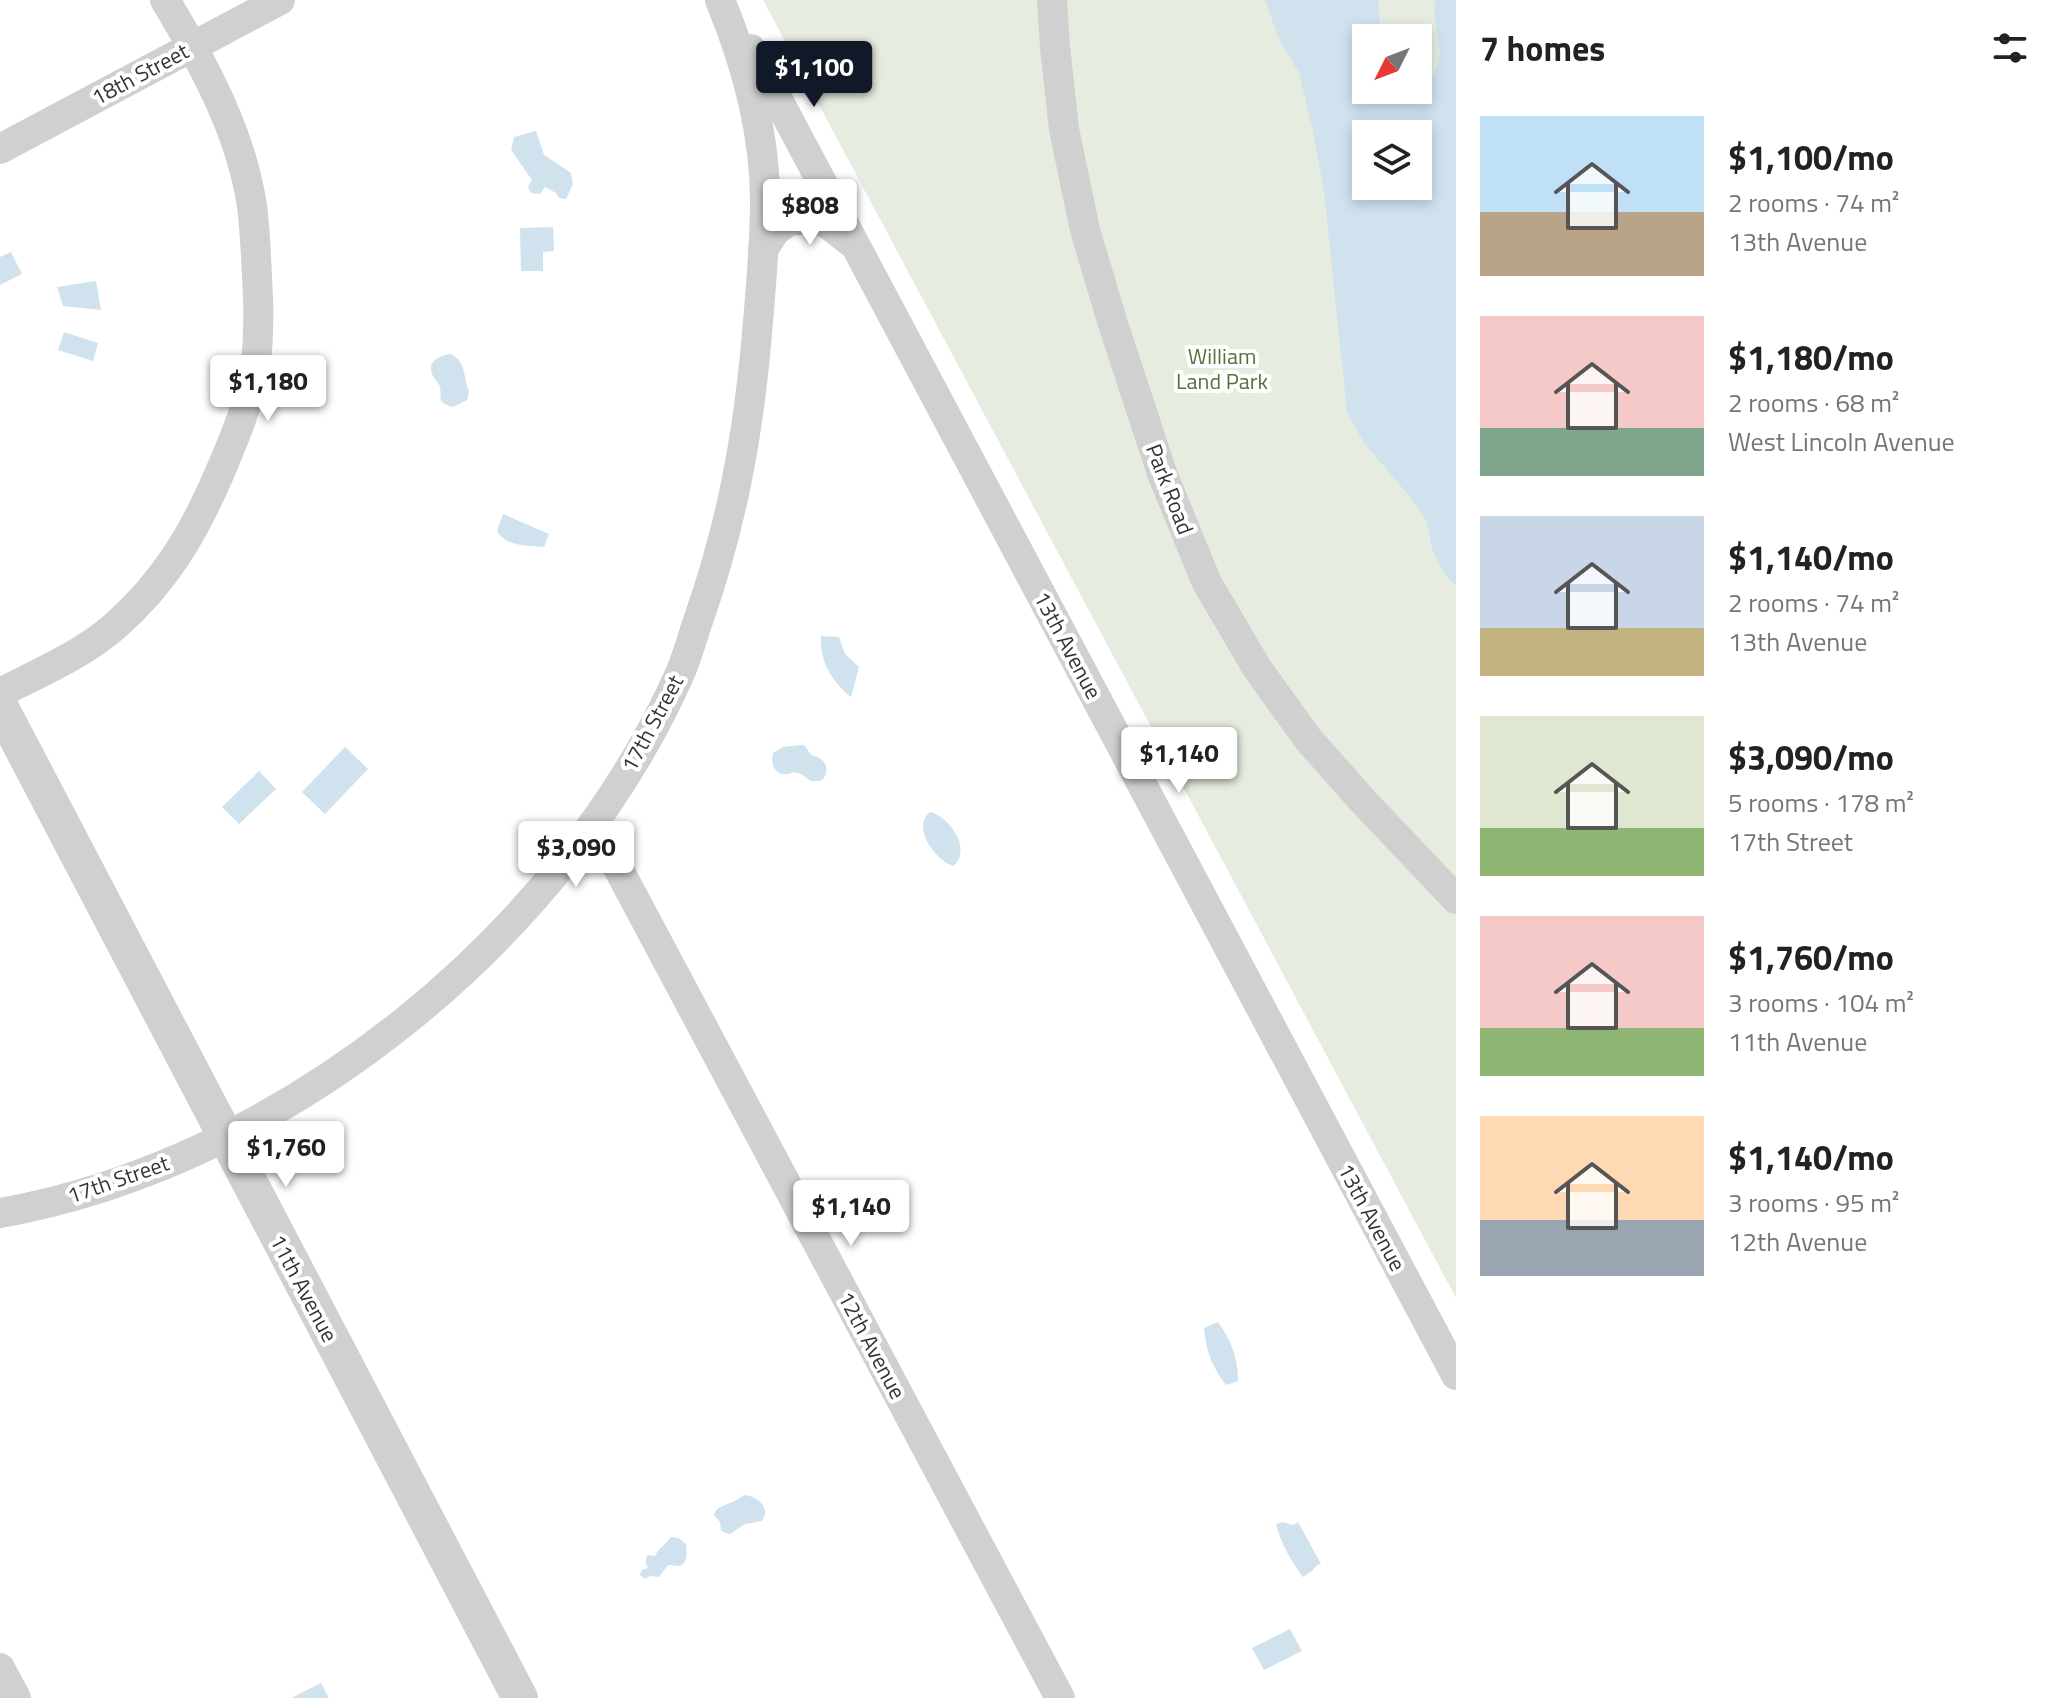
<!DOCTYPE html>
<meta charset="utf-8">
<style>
:root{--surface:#fff;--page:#f2f2f2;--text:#222;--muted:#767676;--accent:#111827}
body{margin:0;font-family:"Titillium Web",sans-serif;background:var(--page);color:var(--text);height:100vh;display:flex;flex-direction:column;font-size:30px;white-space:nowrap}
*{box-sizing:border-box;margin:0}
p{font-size:26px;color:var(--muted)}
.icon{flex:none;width:44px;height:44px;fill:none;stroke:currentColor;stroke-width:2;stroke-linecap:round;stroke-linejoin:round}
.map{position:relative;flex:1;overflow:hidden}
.details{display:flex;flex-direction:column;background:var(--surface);width:600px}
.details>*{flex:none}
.needle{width:52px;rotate:228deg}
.tools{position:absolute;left:1352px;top:24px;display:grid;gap:16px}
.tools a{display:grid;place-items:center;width:80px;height:80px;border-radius:0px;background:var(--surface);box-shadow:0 4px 12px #0003;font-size:40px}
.price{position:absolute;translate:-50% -68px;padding:0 18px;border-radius:8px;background:#fff;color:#222;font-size:26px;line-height:52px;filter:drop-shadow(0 2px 4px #0008)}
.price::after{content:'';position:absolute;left:50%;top:48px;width:24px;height:18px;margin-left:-12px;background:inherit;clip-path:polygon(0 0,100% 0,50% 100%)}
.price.selected{background:var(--accent);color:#fff}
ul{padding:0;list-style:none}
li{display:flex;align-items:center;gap:24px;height:200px;padding:0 24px}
li span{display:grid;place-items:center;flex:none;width:224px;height:160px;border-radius:0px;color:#555}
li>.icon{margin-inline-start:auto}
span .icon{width:96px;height:96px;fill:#fffc;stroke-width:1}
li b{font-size:34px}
h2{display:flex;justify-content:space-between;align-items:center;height:96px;padding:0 24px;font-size:34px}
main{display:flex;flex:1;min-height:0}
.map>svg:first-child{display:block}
</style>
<main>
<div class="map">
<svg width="1456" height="1698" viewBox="0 0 1456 1698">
<rect width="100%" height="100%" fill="#fff"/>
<path fill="#e6ecdf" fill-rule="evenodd" d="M763 0H1456V1298ZM1366 38H1418V90H1366ZM1366 134H1418V186H1366Z"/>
<g fill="#cfe2ee" fill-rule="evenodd">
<path d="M1265 0H1378L1381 38H1366V90H1418V88C1456 64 1431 36 1435 0H1456V586L1443 572 1433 552 1426 520 1410 497 1364 443 1347 412 1324 191 1312 126 1299 73 1278 37ZM1366 134H1418V186H1366Z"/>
<polygon points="536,131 544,155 571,173 573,184 566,199 559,198 556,193 545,187 540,194 531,193 528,187 532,180 511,150 514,137"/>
<polygon points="553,227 554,251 543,252 543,271 521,271 520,228"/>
<polygon points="11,252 22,274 0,285 0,257"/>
<polygon points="96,281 101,310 63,306 57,287"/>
<polygon points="64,332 98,343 93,361 58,350"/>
<path d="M450 354C466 360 463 377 469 391L467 400 453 407C436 402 442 400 440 387 439 382 435 381 433 376 426 362 438 356 450 354Z"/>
<path d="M503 514 549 534 544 547C527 545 506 547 497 531Z"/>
<path d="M821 636 839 637 845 654 859 667 851 697C832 682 819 660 821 636Z"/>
<path d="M802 745 805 746 811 755C824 757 832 769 822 780 806 784 810 777 798 773 791 771 791 775 784 774 773 773 771 762 773 753L783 747Z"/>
<polygon points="345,747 368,769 325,814 302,792"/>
<polygon points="259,771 276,789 239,824 222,807"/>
<path d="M930 812C949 816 973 850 953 866 935 860 911 827 930 812Z"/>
<path d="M1218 1322C1231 1340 1238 1358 1238 1381L1226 1385C1212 1367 1206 1351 1204 1328Z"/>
<path d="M744 1495C758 1496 771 1508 762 1521L745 1524 730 1534 725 1533 721 1530 720 1522 714 1515C717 1506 722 1507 730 1503 735 1502 739 1498 744 1495Z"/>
<path d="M1283 1522 1293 1525 1298 1522 1321 1564 1317 1565 1312 1571 1303 1577C1291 1561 1281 1544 1276 1524Z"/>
<path d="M671 1537 678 1538 686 1544C687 1551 688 1566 678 1566 674 1566 671 1564 668 1565L659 1577 650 1576 645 1579 640 1575 642 1570 648 1568C645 1564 645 1559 648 1555L655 1556C659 1547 666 1545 671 1537Z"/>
<polygon points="1290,1629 1302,1651 1264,1670 1252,1648"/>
<polygon points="321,1683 329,1698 291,1698"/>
</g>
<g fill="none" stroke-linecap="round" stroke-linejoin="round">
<g stroke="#d0d0d0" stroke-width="30">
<polyline points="1052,0 1055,47 1064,129 1085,230 1113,324 1163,476 1207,583 1257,668 1308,739 1363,801 1456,899"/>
<polyline points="751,49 1456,1375"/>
<polyline points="0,149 280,0"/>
<polyline points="763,250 775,231 788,221 806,219 825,222 852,243"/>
<path d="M0 693C39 673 82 655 115 626 165 582 194 533 220 472 235 437 250 401 256 363 259 335 259 306 257 278 256 254 255 229 252 206 241 132 203 63 165 0"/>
<polyline points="594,823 1060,1698"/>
<path d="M0 1213C286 1162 565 935 681 671 688 654 693 635 699 618 731 526 747 442 756 345 760 298 765 249 765 201 765 132 746 63 720 0"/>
<polyline points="0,1668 16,1698"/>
</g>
<polyline stroke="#d0d0d0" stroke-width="36" points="0,706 520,1698"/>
</g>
<g text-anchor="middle" stroke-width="8" stroke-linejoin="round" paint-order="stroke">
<g font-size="22" fill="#333" stroke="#fff">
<text transform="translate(140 74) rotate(-28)" y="8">18th Street</text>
<text transform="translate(1170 489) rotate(69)" y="8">Park Road</text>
<text transform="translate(1068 645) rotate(62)" y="8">13th Avenue</text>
<text transform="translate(652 723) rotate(-62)" y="8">17th Street</text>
<text transform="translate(118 1179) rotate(-19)" y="8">17th Street</text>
<text transform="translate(1372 1217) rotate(62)" y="8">13th Avenue</text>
<text transform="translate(304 1288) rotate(62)" y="8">11th Avenue</text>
<text transform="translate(872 1345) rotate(62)" y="8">12th Avenue</text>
</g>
<g font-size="22" fill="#56703f" stroke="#fff">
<text x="1222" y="364">William<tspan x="1222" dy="25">Land Park</tspan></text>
</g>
</g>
</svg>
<div class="tools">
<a><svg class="needle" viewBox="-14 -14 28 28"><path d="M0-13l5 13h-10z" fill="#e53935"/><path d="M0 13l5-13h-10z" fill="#767676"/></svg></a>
<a><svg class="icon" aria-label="layers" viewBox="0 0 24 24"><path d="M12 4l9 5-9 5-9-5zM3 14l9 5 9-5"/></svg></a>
</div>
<b class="price selected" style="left:814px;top:109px">$1,100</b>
<b class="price" style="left:810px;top:247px">$808</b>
<b class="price" style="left:268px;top:423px">$1,180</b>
<b class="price" style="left:1179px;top:795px">$1,140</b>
<b class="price" style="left:576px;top:889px">$3,090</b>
<b class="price" style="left:286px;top:1189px">$1,760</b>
<b class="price" style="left:851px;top:1248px">$1,140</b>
</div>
<section class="details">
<h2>7 homes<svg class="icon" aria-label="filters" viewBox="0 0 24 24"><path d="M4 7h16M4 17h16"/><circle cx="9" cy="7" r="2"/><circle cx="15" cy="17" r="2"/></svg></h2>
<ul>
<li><span style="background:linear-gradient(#bfe0f5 60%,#b9a48a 0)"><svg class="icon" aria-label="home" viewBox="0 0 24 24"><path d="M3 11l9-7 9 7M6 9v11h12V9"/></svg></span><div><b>$1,100/mo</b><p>2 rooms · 74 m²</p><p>13th Avenue</p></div></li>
<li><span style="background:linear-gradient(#f6c9c9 70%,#7fa58c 0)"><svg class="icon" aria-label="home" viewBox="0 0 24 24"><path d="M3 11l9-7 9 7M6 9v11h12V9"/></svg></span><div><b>$1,180/mo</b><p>2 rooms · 68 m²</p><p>West Lincoln Avenue</p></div></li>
<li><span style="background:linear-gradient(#c9d6e8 70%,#c2b280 0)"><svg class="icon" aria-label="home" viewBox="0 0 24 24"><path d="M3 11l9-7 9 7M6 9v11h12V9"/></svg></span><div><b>$1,140/mo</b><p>2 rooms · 74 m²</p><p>13th Avenue</p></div></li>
<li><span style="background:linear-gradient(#dfe7d0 70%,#8fb573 0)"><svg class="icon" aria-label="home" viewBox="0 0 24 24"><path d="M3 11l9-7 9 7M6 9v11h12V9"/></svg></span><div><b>$3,090/mo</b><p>5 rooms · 178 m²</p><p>17th Street</p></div></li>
<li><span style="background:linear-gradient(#f6c9c9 70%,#8fb573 0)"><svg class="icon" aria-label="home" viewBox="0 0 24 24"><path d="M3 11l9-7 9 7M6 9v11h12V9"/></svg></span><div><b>$1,760/mo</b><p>3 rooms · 104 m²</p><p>11th Avenue</p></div></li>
<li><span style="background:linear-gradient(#ffd9b3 65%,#9aa5b1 0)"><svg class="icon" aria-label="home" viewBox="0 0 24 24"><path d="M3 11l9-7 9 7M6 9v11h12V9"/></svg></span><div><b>$1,140/mo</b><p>3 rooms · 95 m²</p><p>12th Avenue</p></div></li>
</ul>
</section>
</main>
